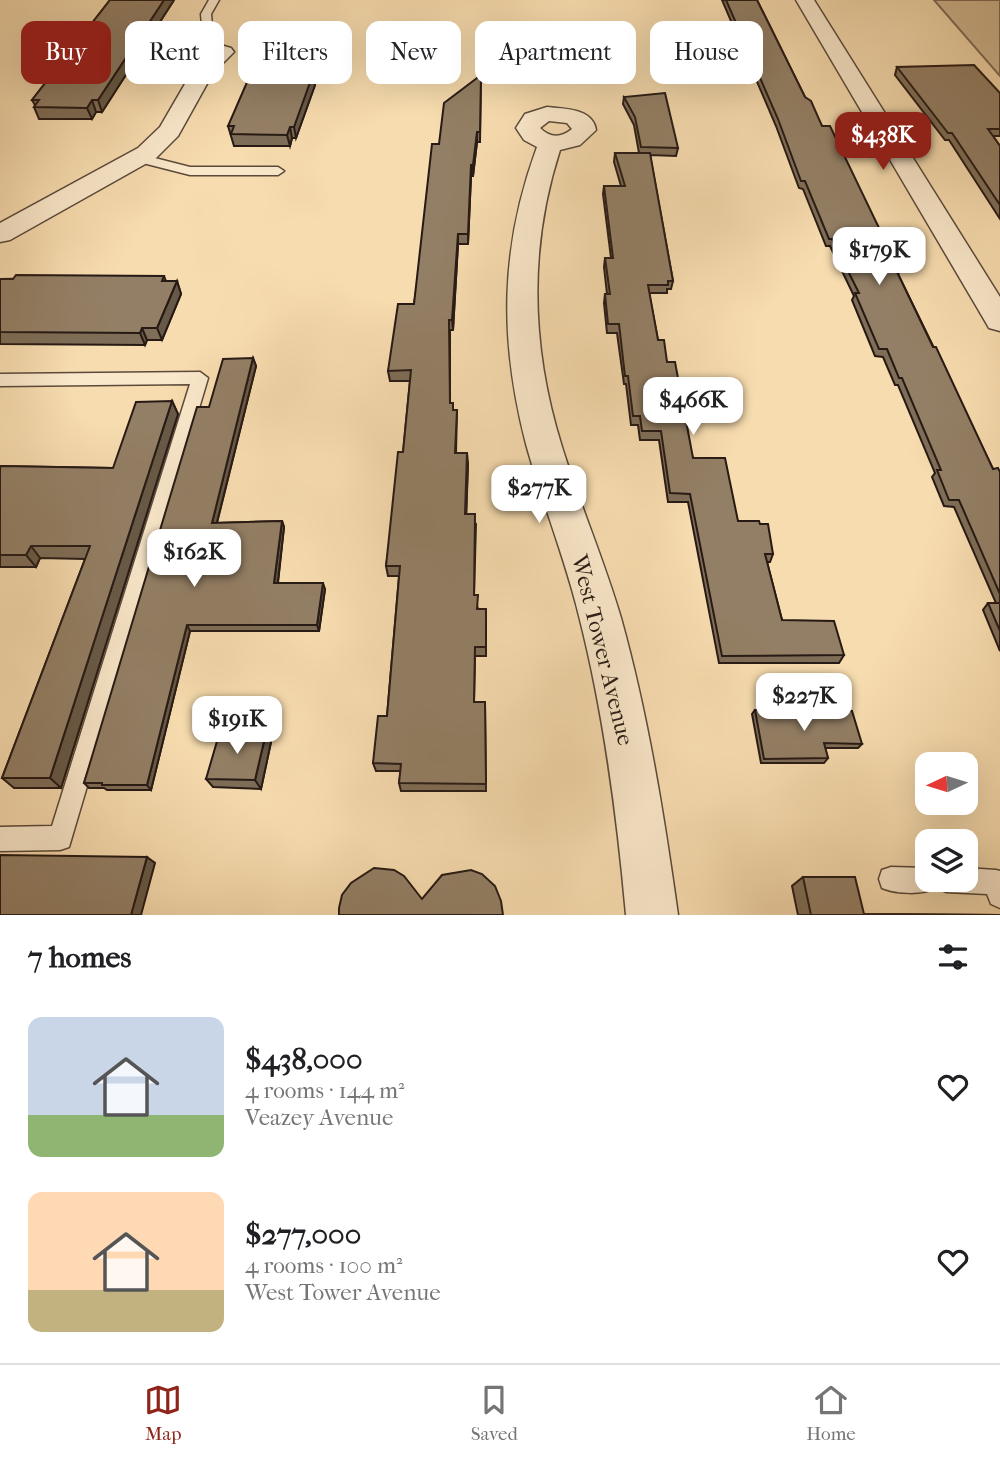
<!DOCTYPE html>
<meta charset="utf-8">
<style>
:root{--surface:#fff;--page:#f6f6f6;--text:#202124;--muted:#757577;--line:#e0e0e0;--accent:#8f2418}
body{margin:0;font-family:"IM FELL French Canon",serif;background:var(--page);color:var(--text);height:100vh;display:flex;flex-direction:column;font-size:26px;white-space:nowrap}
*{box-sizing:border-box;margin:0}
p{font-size:23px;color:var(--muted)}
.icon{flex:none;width:38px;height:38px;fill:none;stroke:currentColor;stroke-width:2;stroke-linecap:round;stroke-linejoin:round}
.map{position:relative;height:915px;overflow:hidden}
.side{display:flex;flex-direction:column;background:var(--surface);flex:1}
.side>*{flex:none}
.banner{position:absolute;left:21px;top:21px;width:959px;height:63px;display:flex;gap:14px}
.needle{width:46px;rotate:266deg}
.buttons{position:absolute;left:915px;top:752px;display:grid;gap:14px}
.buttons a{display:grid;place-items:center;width:63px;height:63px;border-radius:14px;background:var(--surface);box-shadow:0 7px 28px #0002;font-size:35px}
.price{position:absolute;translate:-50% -60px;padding:0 16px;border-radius:14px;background:#fff;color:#222;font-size:23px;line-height:46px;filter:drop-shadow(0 2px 4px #0008)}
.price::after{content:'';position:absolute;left:50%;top:42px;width:21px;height:16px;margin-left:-10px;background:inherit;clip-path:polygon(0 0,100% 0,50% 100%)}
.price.selected{background:var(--accent);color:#fff}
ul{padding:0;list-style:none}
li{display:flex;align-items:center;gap:21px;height:175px;padding:0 28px}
li span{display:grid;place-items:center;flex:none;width:196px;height:140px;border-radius:14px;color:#555}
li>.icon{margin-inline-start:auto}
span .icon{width:84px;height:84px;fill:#fffc;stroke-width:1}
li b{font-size:30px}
h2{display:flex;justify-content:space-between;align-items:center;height:84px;padding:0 28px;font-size:30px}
.chip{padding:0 24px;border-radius:14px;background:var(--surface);box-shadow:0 7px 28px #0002;font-size:24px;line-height:63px}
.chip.selected{background:var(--accent);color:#fff}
.tab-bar{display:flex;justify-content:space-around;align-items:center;height:98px;border-top:2px solid var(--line);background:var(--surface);font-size:19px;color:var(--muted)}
.tab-bar a{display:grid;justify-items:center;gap:4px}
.tab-bar .selected{color:var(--accent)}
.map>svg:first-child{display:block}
</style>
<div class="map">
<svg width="1000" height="915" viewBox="0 0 1000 915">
<rect width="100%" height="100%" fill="#f7dcaf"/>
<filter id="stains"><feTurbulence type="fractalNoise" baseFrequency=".00286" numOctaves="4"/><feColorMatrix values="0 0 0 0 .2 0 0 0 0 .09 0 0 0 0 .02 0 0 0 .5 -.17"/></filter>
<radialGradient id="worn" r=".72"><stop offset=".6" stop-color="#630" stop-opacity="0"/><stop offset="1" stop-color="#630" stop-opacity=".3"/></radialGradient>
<polygon fill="#d4bb95" stroke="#7e6a55" stroke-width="2" points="935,0 1000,0 1000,76 934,0"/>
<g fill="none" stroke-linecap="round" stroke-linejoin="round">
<defs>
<g id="service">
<polygon points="209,0 219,0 211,14 213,36 228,50 228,54 220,54 203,37 201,14"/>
<polygon points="139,154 190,167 278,167 284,171 278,175 190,175 135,161 135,155"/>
<polygon points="200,372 208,378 69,847 60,850 0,851 0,827 52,826 190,384 0,386 0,374"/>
<path d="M891 867 928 868V880H966V868L996 870 1000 871V908L991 904 987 894 946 892 937 888C922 895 897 894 882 888L879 879 882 870Z"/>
</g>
<g id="minor">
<polygon points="796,0 814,0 1000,297 1000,331 989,328 985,321"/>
<polygon points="224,46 231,48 234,52 213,73 178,136 156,158 10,240 0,242 0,223 138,148 160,127 196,65 217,48"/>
<path d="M547 107C564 109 593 108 596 130L580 145 560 150C528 249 531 348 562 447 580 505 604 560 621 618 648 715 664 815 678 915H626C617 815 604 714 579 616 565 558 542 502 526 444 499 339 500 248 537 147L524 140 516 128 525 114ZM549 121 567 123 572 129C561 138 550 138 540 128Z"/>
</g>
</defs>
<use href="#service" stroke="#5b4a3c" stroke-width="3"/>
<use href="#minor" stroke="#5b4a3c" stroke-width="3"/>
<use href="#service" fill="#fae8cb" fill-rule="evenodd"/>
<use href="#minor" fill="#fae8cb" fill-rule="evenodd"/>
</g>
<g fill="#7e6d57" stroke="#271a15" stroke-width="2">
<polygon points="110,0 174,0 102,112 96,112 92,119 39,119 34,107 35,105 32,100"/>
<polygon points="722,0 757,0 805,97 822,126 880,230 878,234 899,272 898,274 993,469 1000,472 1000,651 983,610 988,603 996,603 954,507 944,506 932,477 935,473 898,385 895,385 883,357 875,356 852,300 854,296 830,246 826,246 803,189 799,188 776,126"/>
<polygon points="897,67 1000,93 1000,136 993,136 1000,146 1000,219 949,140 945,140 895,75"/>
<polygon points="311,74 315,85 296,138 292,138 290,146 234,146 228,126"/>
<polygon points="481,75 480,142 477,142 473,176 471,176 468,244 458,244 453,330 450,330 450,403 453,403 453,410 457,410 456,453 468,463 466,514 476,524 474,595 478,609 486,609 486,656 475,656 474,702 485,702 486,791 401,791 399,783 401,771 376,771 373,763 387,716 399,576 388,576 386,566 403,452 410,381 390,381 388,371 414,304 439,144"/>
<polygon points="624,97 678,148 676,156 650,155 673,281 671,289 667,289 667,293 649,293 658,340 667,362 693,458 738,521 773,554 770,562 767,562 782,620 844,655 839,663 719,663 688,502 668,502 659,440 640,440 638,425 631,425 626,384 624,384 617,333 607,333 604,303 605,294 607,294 604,267 605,258 611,258 603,194 604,186 621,186 614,162 615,153 639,153 634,125 623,104"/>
<polygon points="164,276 166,281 177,281 181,294 162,340 147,340 145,345 0,344 0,279"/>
<polygon points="253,358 256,366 217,523 282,521 284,527 278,583 325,589 319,631 190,631 151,790 107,790 104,788 89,788 84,783 209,407"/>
<polygon points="172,401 178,414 61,788 14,788 2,778 85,559 40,558 36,567 0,567 0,466 113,468"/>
<polygon points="755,710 862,744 858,748 825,748 828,758 824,763 761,763 752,714"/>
<polygon points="266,733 271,742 261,789 213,787 206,779"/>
<polygon points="803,877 864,914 1000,915 798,915 792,886"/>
</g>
<g fill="#675947" stroke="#271a15" stroke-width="2">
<polygon points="164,0 174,0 102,112 98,100"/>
<polygon points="310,67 311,78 313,74 315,85 296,138 294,127"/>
<polygon points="92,100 96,112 92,119 87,108"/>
<polygon points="290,127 292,138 290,146 287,135"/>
<polygon points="477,132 477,142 473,176 473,165"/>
<polygon points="471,165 471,176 468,244 468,234"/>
<polygon points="458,234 458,244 453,330 452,320"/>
<polygon points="177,281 181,294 162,340 157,328"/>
<polygon points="142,328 147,340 145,345 140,333"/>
<polygon points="253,358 256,366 215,530 212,523"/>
<polygon points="172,401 178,414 61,788 50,778"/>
<polygon points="467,453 468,463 466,524 465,514"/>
<polygon points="282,521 284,527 277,589 274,583"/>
<polygon points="31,546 40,558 36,567 26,555"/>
<polygon points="323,583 325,589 319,631 317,625"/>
<polygon points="187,625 190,631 151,790 147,785"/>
<polygon points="266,733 271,742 261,789 255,780"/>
<polygon points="147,857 155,863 141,915 131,915"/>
</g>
<g fill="#937f65" stroke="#271a15" stroke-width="2">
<polygon points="110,0 164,0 98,100 92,100 87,108 34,107 39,100 32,100"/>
<polygon points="726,0 757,0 805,97 811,101 822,126 830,126 880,230 876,229 899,272 897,272 933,347 936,347 993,469 998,468 1000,472 1000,594 959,500 949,500 937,470 941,470 902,378 899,378 887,349 879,349 855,293 859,293 832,239 829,239 805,181 801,181 778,119"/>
<polygon points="974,65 1000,93 1000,129 988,129 1000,146 1000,205 952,133 948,133 897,67"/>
<polygon points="260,67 310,67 307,74 313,74 294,127 290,127 287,135 231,134 234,126 228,126 251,73 257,73"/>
<polygon points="481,75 480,132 477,132 473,165 471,165 468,234 458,234 452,320 449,320 450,403 453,403 453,410 457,410 455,453 467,453 465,514 475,514 474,595 478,595 477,609 486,609 486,647 475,647 474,702 485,702 486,784 399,783 401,764 373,763 378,716 387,716 400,566 386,566 398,452 403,452 411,370 388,371 398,304 414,304 432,144 439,144 444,103"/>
<polygon points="665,93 678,148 641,147 635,117 624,97"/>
<polygon points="615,153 650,153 673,281 668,281 668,285 648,285 658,340 664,340 667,362 675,362 693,458 725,458 738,521 759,521 760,524 768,524 773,554 765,554 782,620 834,621 844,655 722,656 690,494 670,493 661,431 642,431 640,416 633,416 628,376 625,376 619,324 608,324 605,294 610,294 605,258 613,258 604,186 625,186"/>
<polygon points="16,275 164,276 162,281 177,281 157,328 142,328 140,333 0,332 0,279 13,279"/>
<polygon points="253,358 212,523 282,521 274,583 323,583 317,625 187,625 147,785 102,785 102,783 84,783 197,407 209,407 223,359"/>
<polygon points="172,401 50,778 2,778 90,546 31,546 26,555 0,555 0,466 113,468 136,402"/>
<polygon points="988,603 1000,603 1000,631"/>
<polygon points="755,710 852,711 862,744 824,743 828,758 764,759"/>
<polygon points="220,731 266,733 255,780 206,779"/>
<polygon points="0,855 147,857 131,915 0,915"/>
<polygon points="374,868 394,870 404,876 422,899 442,875 471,870 482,874 495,886 501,901 503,915 339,915 339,908 342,895 351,883"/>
<polygon points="803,877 855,877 864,914 1000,915 811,915"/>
</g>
<g text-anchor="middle" stroke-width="5" stroke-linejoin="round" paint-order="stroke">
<g font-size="23" fill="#271a15" stroke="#fae8cb">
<text transform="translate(603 650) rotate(76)" y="8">West Tower Avenue</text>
</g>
</g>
<rect width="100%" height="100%" filter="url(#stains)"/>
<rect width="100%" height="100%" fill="url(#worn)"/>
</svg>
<div class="buttons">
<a><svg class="needle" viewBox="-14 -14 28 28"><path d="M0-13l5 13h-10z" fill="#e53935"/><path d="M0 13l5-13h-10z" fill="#757577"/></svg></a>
<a><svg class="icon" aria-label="layers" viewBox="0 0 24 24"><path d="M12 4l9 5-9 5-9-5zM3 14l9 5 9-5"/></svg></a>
</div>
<b class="price selected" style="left:883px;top:172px">$438K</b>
<b class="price" style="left:879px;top:287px">$179K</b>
<b class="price" style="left:693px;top:437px">$466K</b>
<b class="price" style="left:539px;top:525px">$277K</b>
<b class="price" style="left:194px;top:589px">$162K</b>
<b class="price" style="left:804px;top:733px">$227K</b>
<b class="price" style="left:237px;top:756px">$191K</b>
<div class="banner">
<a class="chip selected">Buy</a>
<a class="chip">Rent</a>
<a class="chip">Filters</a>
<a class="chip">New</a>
<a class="chip">Apartment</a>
<a class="chip">House</a>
</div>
</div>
<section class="side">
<h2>7 homes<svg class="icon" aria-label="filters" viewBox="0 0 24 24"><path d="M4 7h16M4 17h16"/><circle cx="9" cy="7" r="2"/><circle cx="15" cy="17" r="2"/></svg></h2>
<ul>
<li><span style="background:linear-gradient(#c9d6e8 70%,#8fb573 0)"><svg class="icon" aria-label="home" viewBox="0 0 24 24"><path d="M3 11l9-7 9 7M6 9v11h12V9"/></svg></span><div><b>$438,000</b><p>4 rooms · 144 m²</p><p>Veazey Avenue</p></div><svg class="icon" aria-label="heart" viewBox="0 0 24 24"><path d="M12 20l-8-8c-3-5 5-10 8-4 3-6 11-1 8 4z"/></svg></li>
<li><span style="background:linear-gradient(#ffd9b3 70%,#c2b280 0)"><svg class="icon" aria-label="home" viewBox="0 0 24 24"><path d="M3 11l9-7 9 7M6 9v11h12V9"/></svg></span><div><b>$277,000</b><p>4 rooms · 100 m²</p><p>West Tower Avenue</p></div><svg class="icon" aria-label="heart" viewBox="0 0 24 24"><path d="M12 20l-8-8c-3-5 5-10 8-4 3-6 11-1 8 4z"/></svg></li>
</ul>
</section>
<nav class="tab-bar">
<a class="selected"><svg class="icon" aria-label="map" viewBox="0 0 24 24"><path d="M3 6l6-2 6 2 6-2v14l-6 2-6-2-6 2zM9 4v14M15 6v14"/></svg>Map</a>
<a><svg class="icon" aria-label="saved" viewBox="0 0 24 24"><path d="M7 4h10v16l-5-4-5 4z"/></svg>Saved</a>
<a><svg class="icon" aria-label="home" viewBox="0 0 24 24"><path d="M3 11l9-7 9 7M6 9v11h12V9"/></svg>Home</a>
</nav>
